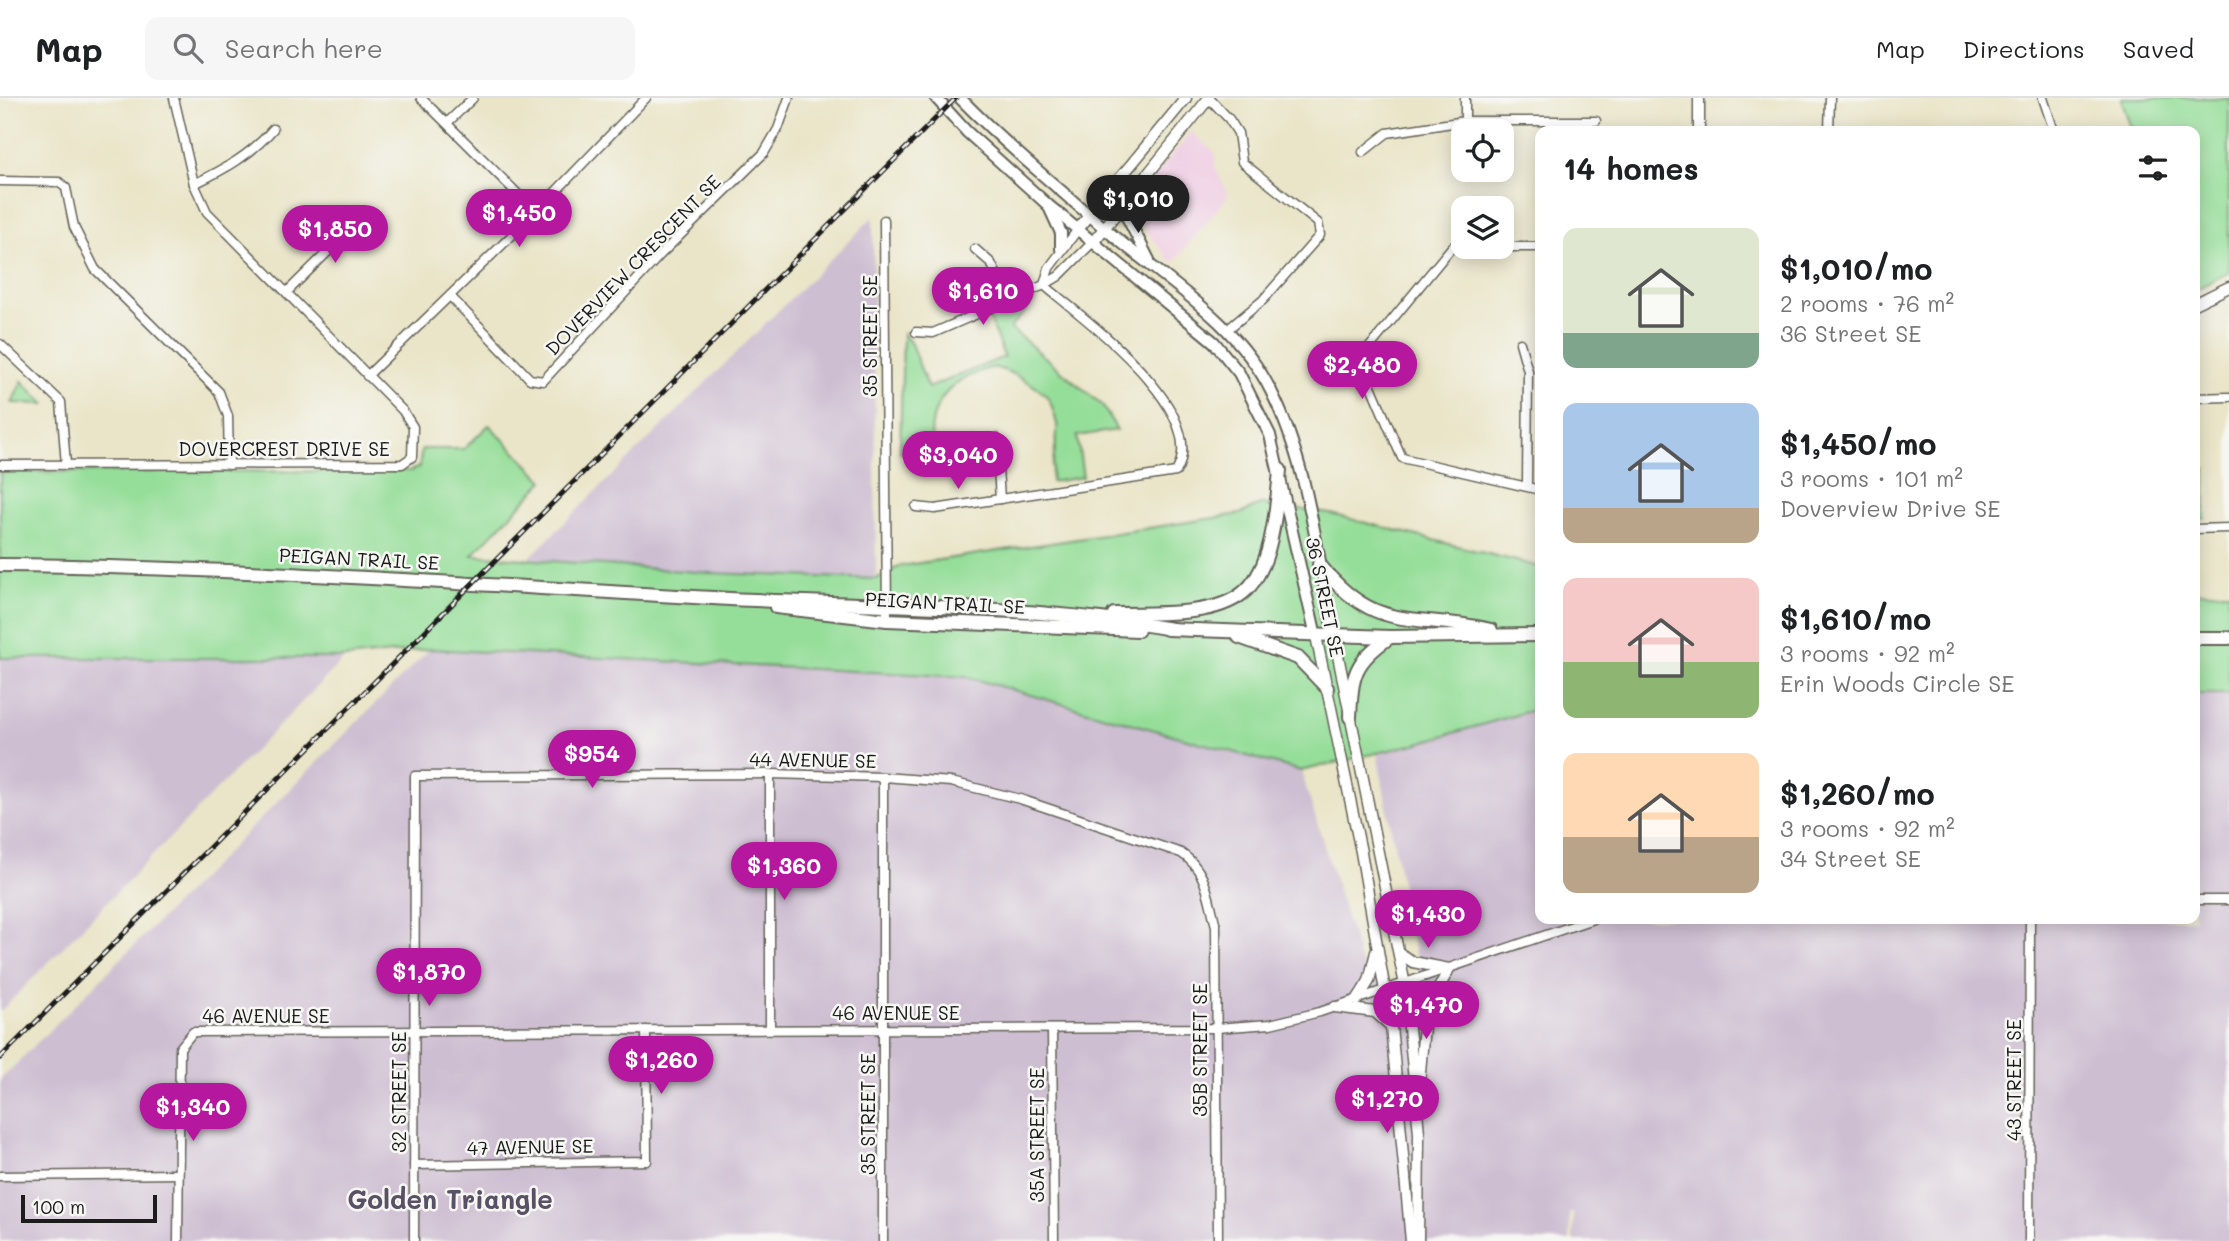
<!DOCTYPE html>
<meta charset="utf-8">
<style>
:root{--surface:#fff;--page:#f6f6f6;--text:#202124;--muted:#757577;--line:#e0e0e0;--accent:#b5179e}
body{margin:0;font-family:Mali,sans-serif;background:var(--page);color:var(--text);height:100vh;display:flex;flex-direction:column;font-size:26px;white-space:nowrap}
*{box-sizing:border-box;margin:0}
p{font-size:23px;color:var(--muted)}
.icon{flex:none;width:38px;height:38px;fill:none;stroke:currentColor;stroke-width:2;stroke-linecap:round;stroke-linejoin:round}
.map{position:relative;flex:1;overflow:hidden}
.drawer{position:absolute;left:1535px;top:28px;width:665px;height:798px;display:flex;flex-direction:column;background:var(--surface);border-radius:14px;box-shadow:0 4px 18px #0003}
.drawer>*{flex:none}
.fabs{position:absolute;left:1451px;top:21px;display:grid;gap:14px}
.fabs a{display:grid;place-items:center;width:63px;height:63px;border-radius:14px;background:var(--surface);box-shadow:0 4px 18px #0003;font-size:35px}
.scale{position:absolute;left:21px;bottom:18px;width:136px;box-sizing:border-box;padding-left:7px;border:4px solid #1c1c1c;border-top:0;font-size:19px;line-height:24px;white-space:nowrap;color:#1c1c1c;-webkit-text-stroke:5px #f6f6f2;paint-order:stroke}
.price{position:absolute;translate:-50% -60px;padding:0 16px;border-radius:24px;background:var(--accent);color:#fff;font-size:23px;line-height:46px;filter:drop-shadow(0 2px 4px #0008)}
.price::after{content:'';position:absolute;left:50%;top:42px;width:21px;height:16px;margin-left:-10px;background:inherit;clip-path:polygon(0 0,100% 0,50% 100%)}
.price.active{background:#222;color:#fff}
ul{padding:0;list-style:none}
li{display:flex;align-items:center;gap:21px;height:175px;padding:0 28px}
li span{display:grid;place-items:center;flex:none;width:196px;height:140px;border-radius:14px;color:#555}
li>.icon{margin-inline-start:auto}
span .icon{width:84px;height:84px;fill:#fffc;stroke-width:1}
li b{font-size:30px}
h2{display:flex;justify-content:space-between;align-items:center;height:84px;padding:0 28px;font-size:30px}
header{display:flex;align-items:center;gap:42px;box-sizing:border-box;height:98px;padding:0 35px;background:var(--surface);border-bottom:2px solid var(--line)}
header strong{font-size:33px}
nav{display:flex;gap:38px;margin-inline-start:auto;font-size:24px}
.search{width:490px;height:63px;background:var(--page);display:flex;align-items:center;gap:18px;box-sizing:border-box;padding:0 24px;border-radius:14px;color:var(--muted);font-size:26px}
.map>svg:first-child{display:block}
</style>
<header>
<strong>Map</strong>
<div class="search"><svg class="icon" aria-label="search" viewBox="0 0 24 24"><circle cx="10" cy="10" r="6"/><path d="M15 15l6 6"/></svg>Search here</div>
<nav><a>Map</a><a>Directions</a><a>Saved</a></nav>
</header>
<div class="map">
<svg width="2229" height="1143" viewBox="0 0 2229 1143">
<rect width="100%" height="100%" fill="#f6f6f2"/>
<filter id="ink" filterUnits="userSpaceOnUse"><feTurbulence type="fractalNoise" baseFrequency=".0143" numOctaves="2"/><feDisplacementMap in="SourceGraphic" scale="14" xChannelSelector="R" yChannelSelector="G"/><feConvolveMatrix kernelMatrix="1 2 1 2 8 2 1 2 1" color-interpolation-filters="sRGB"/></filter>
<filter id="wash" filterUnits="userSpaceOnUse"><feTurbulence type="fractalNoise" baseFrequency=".00686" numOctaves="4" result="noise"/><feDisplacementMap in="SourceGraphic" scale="28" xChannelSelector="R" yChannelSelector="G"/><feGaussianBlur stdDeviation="1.57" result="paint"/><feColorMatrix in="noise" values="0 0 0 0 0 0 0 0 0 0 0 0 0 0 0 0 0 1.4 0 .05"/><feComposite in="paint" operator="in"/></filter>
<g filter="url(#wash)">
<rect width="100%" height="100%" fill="#eae5c8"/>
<polygon fill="#f0d0e5" points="1191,34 1216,55 1215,68 1228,98 1172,165 1129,111"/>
<g fill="#cebed2">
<polygon points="873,119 876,481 710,475 529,460"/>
<polygon points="430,551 967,579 1301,673 1360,863 1436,942 1414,852 1377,655 1540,610 1540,821 2194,821 2195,596 2229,596 2229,1143 1573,1143 1573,1115 1569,1115 1570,1143 0,1143 0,982"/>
<polygon points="0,560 345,560 0,914"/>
</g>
<g fill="#95de99" stroke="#587d5a" stroke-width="2">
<polygon points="2121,0 2229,0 2229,174 2195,192 2194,33 2132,33"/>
<path d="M1035 202 1010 230 1102 307 1117 332 1077 338 1083 379 1051 384C1051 369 1059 336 1057 326 1055 318 1052 306 1048 300 1041 290 1005 269 992 270 986 270 978 275 972 277 940 290 925 320 934 355H900L903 235 911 246 928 290 1004 259 989 219Z"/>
<polygon points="22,283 45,306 12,305"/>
<polygon points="489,327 544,383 472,457 710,475 876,481 900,468 1240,416 1262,406 1331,416 1540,469 1540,610 1415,646 1301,673 967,579 430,551 345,560 0,560 0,374 410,373 419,369 422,351 464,351"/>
<polygon points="2194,371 2206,371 2205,421 2195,421"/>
<polygon points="2194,494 2229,494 2229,596 2195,596"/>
</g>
</g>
<g filter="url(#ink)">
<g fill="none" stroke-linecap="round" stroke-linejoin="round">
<defs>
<g id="minor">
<polyline points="421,0 536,114"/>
<polyline points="1209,0 1229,21 1238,35 1242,64 1318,125 1320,137 1263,202 1227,232"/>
<polyline points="2043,0 2054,33"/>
<polyline points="1465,23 1465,0"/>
<polyline points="447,25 473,0"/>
<polyline points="1829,33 1830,0"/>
<polyline points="1363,54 1387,35 1465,23 1596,23"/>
<polyline points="0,83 59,84 66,90 74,129 95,171 219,294 228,318 229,367"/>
<path d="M194 86C225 71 251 57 273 31"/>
<polyline points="884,122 887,522"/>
<polyline points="1463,149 1452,149 1364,256 1362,267 1402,360 1540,392"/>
<polyline points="1485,149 1540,149"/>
<polyline points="975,151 991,165 1009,202"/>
<polyline points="1044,187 1049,170 1079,130"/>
<polyline points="287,194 362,120"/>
<polyline points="450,198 530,281 543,283 660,157 764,55 778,31 789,0"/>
<polyline points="916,234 933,235 1044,187 1059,178 1094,143"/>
<polyline points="1520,245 1528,273 1527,388"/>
<polyline points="0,246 61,304 66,367"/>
<polyline points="367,278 536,114 646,0"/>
<polyline points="2194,300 2229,299"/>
<polyline points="996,340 1000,401"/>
<polyline points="0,367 402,366 412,359 413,329 403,313 207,114 194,86 174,0"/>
<path d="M916 409 935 411 1176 374C1212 313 1084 221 1044 187"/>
<polyline points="2194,431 2229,430"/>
<polyline points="770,676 770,931"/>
<polyline points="2194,802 2229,802"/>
<polyline points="1052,931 1054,1143"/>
<polyline points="414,1067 647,1063 646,932"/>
<polyline points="0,1078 178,1076"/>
<polyline points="178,1143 180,950 193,934 1216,930 1270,926 1320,914 1593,821"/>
<path d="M414 1143 415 678 770 676 883 679 951 684 1020 701 1181 755C1207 772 1208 799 1216 828L1218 1143"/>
<polyline points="883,1143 883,679"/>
<polyline points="2029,1143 2030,821"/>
</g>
<g id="tertiary">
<polyline points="1699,0 1699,33"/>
<polyline points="1079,130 1186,0"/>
<polyline points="1094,143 1209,0"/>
<polyline points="2194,206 2229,189"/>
<polyline points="1316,538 1361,754 1391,928 1411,1143"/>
<polyline points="1334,538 1405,887 1419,1035 1418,1143"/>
<polyline points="1399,855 1413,864 1449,871 1425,916 1419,986"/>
<polyline points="1357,902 1369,883 1376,854"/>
<polyline points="1335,909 1375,914 1391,928"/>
</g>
<g id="secondary">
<polyline points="936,0 967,34 1048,107 1214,244 1239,275 1270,337 1316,538"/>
<path d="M960 0C1007 48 1059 91 1110 135 1168 184 1236 223 1271 293 1309 368 1317 457 1334 538"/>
<polyline points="1127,103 1127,119 1149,162"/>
<polyline points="1049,109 1061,135 1061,151"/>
</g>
<g id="primary">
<path d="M1319 466C1378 539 1413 513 1491 532"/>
<path d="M0 467C238 469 476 487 713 500 868 509 1019 505 1172 531"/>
<polyline points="776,509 887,522 1138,532"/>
<path d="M1114 516C1246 516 1269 509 1280 372"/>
<polyline points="1167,531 1390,539 1540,537"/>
<polyline points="1239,539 1298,560 1327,590"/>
<polyline points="2194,540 2229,540"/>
<path d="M1350 619C1352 576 1354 564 1390 539"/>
</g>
</defs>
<use href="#minor" stroke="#646258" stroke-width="11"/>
<use href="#tertiary" stroke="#646258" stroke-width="13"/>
<use href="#secondary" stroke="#646258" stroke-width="14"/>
<use href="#primary" stroke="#646258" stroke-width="16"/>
<use href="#minor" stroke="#fff" stroke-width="8"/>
<use href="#tertiary" stroke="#fff" stroke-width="10"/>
<use href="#secondary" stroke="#fff" stroke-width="10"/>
<use href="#primary" stroke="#fff" stroke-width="12"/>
<defs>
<polyline id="rail" points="0,960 956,0"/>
</defs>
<use href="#rail" stroke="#1c1c1c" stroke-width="5"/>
<use href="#rail" stroke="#f6f6f2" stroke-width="2.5" stroke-dasharray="8" stroke-linecap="butt"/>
</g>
</g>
<g text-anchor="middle" stroke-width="5" stroke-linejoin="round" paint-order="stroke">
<g font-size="19" fill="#1c1c1c" stroke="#f6f6f2">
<text transform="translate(633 167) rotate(-46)" y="7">DOVERVIEW CRESCENT SE</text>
<text transform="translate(870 238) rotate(-90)" y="7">35 STREET SE</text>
<text x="284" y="358">DOVERCREST DRIVE SE</text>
<text transform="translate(359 461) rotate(3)" y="7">PEIGAN TRAIL SE</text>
<text transform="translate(1325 499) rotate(78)" y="7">36 STREET SE</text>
<text transform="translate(945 505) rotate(3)" y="7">PEIGAN TRAIL SE</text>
<text transform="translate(813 662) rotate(1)" y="7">44 AVENUE SE</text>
<text x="896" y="922">46 AVENUE SE</text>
<text x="266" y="925">46 AVENUE SE</text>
<text transform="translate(1200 952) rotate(-90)" y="7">35B STREET SE</text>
<text transform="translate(2014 982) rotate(-90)" y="7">43 STREET SE</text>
<text transform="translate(399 994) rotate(-90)" y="7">32 STREET SE</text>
<text transform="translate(868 1016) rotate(-90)" y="7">35 STREET SE</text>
<text transform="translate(1037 1037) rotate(-90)" y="7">35A STREET SE</text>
<text transform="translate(530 1049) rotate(-1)" y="7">47 AVENUE SE</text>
</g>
<g font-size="26" font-weight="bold" fill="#585064" stroke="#f6f6f2">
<text x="450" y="1111">Golden Triangle</text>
</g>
</g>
</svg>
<div class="fabs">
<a><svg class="icon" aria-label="locate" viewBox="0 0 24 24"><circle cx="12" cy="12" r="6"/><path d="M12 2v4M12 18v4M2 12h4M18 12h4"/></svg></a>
<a><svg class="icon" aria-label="layers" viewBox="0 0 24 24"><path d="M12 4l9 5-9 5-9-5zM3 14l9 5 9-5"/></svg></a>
</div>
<div class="scale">100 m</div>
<b class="price active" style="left:1138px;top:137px">$1,010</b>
<b class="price" style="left:519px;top:151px">$1,450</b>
<b class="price" style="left:335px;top:167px">$1,850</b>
<b class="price" style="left:983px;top:229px">$1,610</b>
<b class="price" style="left:1362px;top:303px">$2,480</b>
<b class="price" style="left:958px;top:393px">$3,040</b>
<b class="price" style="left:592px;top:692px">$954</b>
<b class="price" style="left:784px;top:804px">$1,360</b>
<b class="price" style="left:1428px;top:852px">$1,430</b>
<b class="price" style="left:429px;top:910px">$1,870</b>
<b class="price" style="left:1426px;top:943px">$1,470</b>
<b class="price" style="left:661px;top:998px">$1,260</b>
<b class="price" style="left:1387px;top:1037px">$1,270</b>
<b class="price" style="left:193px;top:1045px">$1,340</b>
<section class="drawer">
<h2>14 homes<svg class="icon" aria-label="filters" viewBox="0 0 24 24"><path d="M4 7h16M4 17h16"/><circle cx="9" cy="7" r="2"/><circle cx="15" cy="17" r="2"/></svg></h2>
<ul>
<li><span style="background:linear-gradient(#dfe7d0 75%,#7fa58c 0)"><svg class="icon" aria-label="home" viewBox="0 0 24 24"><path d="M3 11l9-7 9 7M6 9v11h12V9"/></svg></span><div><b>$1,010/mo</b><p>2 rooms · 76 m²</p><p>36 Street SE</p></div></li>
<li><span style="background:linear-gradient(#a9c7e8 75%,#b9a48a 0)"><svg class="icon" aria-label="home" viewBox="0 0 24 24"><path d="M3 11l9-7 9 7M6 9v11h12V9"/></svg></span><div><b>$1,450/mo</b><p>3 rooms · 101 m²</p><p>Doverview Drive SE</p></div></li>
<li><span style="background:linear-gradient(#f6c9c9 60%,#8fb573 0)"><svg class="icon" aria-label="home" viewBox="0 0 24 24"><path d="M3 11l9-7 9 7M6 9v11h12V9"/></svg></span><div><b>$1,610/mo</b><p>3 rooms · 92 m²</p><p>Erin Woods Circle SE</p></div></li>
<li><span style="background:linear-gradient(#ffd9b3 60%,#b9a48a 0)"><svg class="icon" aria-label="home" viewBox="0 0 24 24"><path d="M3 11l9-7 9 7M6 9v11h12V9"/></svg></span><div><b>$1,260/mo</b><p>3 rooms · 92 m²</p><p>34 Street SE</p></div></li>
</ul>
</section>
</div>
